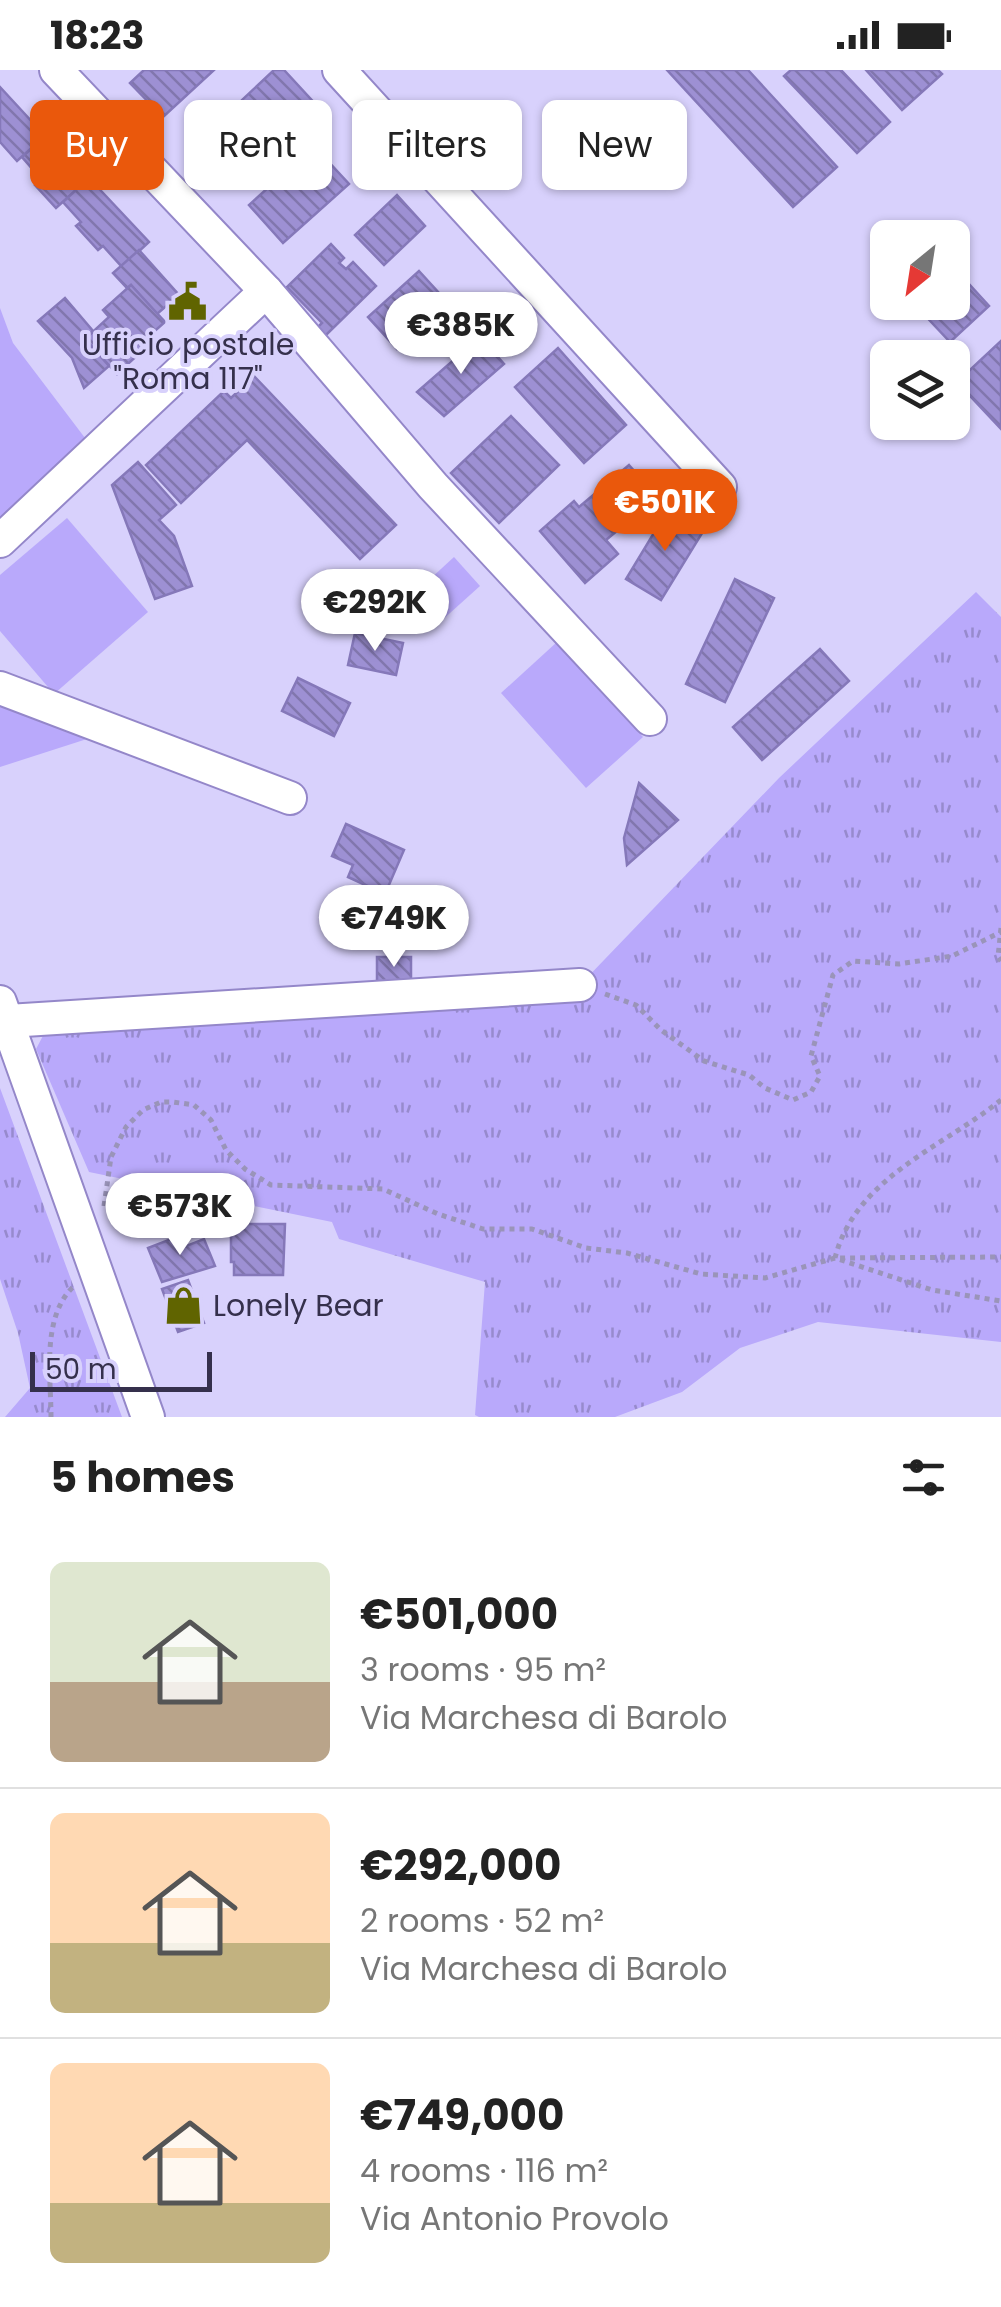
<!DOCTYPE html>
<meta charset="utf-8">
<style>
:root{--surface:#fff;--page:#f2f2f2;--text:#222;--muted:#767676;--line:#e0e0e0;--accent:#ea580c}
body{margin:0;font-family:Poppins,sans-serif;background:var(--page);color:var(--text);height:100vh;display:flex;flex-direction:column;font-size:38px;white-space:nowrap}
*{box-sizing:border-box;margin:0}
p{font-size:32px;color:var(--muted)}
.icon{flex:none;width:55px;height:55px;fill:none;stroke:currentColor;stroke-width:2;stroke-linecap:round;stroke-linejoin:round}
.map{position:relative;height:1347px;overflow:hidden}
.side{display:flex;flex-direction:column;background:var(--surface);flex:1}
.side>*{flex:none}
.hud{position:absolute;left:30px;top:30px;width:942px;height:90px;display:flex;gap:20px}
.needle{width:65px;rotate:210deg}
.fabs{position:absolute;left:870px;top:150px;display:grid;gap:20px}
.fabs a{display:grid;place-items:center;width:100px;height:100px;border-radius:15px;background:var(--surface);box-shadow:0 2px 8px #0004;font-size:50px}
.scale{position:absolute;left:30px;bottom:25px;width:182px;box-sizing:border-box;padding-left:10px;border:5px solid #35304c;border-top:0;font-size:28px;line-height:35px;white-space:nowrap;color:#35304c;-webkit-text-stroke:8px #d8d1fc;paint-order:stroke}
.price{position:absolute;translate:-50% -85px;padding:0 22px;border-radius:35px;background:#fff;color:#222;font-size:32px;line-height:65px;filter:drop-shadow(0 2px 5px #0008)}
.price::after{content:'';position:absolute;left:50%;top:60px;width:30px;height:22px;margin-left:-15px;background:inherit;clip-path:polygon(0 0,100% 0,50% 100%)}
.price.current{background:var(--accent);color:#fff}
ul{padding:0;list-style:none}
li{display:flex;align-items:center;gap:30px;height:250px;padding:0 50px}
li+li{border-top:2px solid var(--line)}
li span{display:grid;place-items:center;flex:none;width:280px;height:200px;border-radius:15px;color:#555}
li>.icon{margin-inline-start:auto}
span .icon{width:120px;height:120px;fill:#fffc;stroke-width:1}
li b{font-size:42px}
h2{display:flex;justify-content:space-between;align-items:center;height:120px;padding:0 50px;font-size:42px}
.chip{padding:0 35px;border-radius:15px;background:var(--surface);box-shadow:0 2px 8px #0004;font-size:35px;line-height:90px}
.chip.current{background:var(--accent);color:#fff}
.status{display:flex;justify-content:space-between;align-items:center;height:70px;padding:0 50px;background:var(--surface);direction:ltr}
.status svg{height:28px;fill:currentColor}
.map>svg:first-child{display:block}
</style>
<div class="status"><b>18:23</b><svg viewBox="0 0 49 12"><path d="M0 12V9h3v3zM5 12V6h3v6zM10 12V3h3v9zM15 12V0h3v12zM26 1h20v11H26zM47 4h2v5h-2z"/></svg></div>
<div class="map">
<svg width="1001" height="1347" viewBox="0 0 1001 1347">
<defs>
<pattern id="park-tufts" width="24" height="20" patternUnits="userSpaceOnUse" patternTransform="scale(2.5)"><rect width="24" height="20" fill="#b9a9fb"/><path d="M3 7l-1-3M5 7V3M7 7l1-3M15 17l-1-3M17 17v-4M19 17l1-3" fill="none" stroke="#978acd"/></pattern>
<pattern id="building-back-hatch" width="6" height="6" patternUnits="userSpaceOnUse" patternTransform="scale(2.5)"><rect width="6" height="6" fill="#9d90d3"/><path d="M-1 5l2 2M0 0l6 6M5-1l2 2" fill="none" stroke="#8176ad"/></pattern>
</defs>
<rect width="100%" height="100%" fill="#d8d1fc"/>
<g fill="url(#park-tufts)">
<polygon points="976,522 1001,547 1001,1272 818,1252 740,1278 682,1322 615,1347 479,1347 475,1345 485,1212 339,1169 332,1152 89,1102 36,979 45,962 580,915 779,708"/>
<polygon points="0,1018 122,1347 5,1347 30,1318 18,1263 0,1209"/>
</g>
<g fill="#b9a9fb">
<polygon points="0,238 13,273 85,368 0,451"/>
<polygon points="67,448 148,542 54,624 0,561 0,505"/>
<polygon points="454,487 480,516 430,561 404,533"/>
<polygon points="557,572 643,667 586,718 501,623"/>
<polygon points="0,632 90,668 0,697"/>
</g>
<g fill="url(#building-back-hatch)" stroke="#8578b9" stroke-width="2.5">
<polygon points="144,0 214,0 163,47 130,13"/>
<polygon points="274,0 284,0 319,38 234,117 194,75"/>
<polygon points="667,0 748,0 837,97 793,137"/>
<polygon points="791,0 841,0 890,52 857,83 784,6"/>
<polygon points="866,0 938,0 942,4 902,40"/>
<polygon points="0,17 45,66 17,91 0,72"/>
<polygon points="50,62 69,83 41,109 22,87"/>
<polygon points="314,76 349,114 283,173 249,135"/>
<polygon points="63,89 84,113 56,138 35,115"/>
<polygon points="89,108 149,172 122,197 103,176 98,180 76,156 81,152 63,132"/>
<polygon points="397,125 425,156 384,195 355,165"/>
<polygon points="331,174 344,188 339,193 346,199 353,192 376,216 325,266 317,258 322,253 287,217"/>
<polygon points="139,180 179,225 157,244 131,215 127,218 113,203"/>
<polygon points="419,201 449,234 397,279 368,247"/>
<polygon points="959,203 989,236 950,272 919,239 926,232 952,232 952,208"/>
<polygon points="131,215 165,252 140,274 144,279 117,304 85,269 109,247 103,240"/>
<polygon points="65,228 93,261 85,269 109,296 84,318 72,288 38,251"/>
<polygon points="480,267 504,294 444,346 417,322"/>
<polygon points="1001,271 1001,359 957,312"/>
<polygon points="558,278 626,355 584,393 515,317"/>
<polygon points="254,306 396,455 360,489 247,370 181,433 146,395 224,321 231,328"/>
<polygon points="511,346 559,395 499,453 451,403"/>
<polygon points="138,392 176,435 159,450 174,466 192,516 155,529 112,415"/>
<polygon points="629,395 650,419 618,447 624,455 606,470 618,484 585,513 540,461 574,431 579,437"/>
<polygon points="669,438 704,460 661,530 626,509"/>
<polygon points="735,509 774,528 725,632 686,614"/>
<polygon points="355,563 403,573 396,605 348,595"/>
<polygon points="820,579 849,611 762,690 733,657"/>
<polygon points="298,608 350,633 334,666 282,641"/>
<polygon points="639,713 678,750 627,795 624,768"/>
<polygon points="346,754 404,780 385,824 348,807 353,795 332,786"/>
<rect x="377" y="887" width="34" height="26"/>
<polygon points="231,1154 285,1154 283,1205 234,1205 234,1192 231,1192"/>
<polygon points="179,1166 184,1177 204,1169 215,1196 162,1212 148,1178"/>
<polygon points="188,1210 204,1253 178,1262 162,1219"/>
</g>
<g fill="none" stroke-linecap="round" stroke-linejoin="round">
<defs>
<g id="minor">
<polyline points="56,0 266,221 433,416 650,649"/>
<polyline points="339,0 720,417"/>
<polyline points="0,471 266,221"/>
<polyline points="0,618 290,728"/>
<polyline points="0,932 148,1347"/>
<polyline points="8,951 580,915"/>
</g>
</defs>
<use href="#minor" stroke="#9487c9" stroke-width="36"/>
<g stroke="#9a94b9" stroke-width="5" stroke-dasharray="5 5" stroke-linecap="butt">
<polyline points="1001,858 998,887 1001,891"/>
<polyline points="605,924 636,935 661,960 704,991 749,1005 765,1018 793,1030 811,1022 820,1006 811,986 833,905 853,891 899,894 952,886 1001,862"/>
<path d="M1001 1030C943 1077 855 1108 835 1188L932 1220 1001 1231"/>
<polyline points="104,1136 111,1087 126,1057 143,1040 161,1032 173,1032 194,1035 211,1050 226,1080 245,1099 271,1115 383,1119 438,1144 483,1159 532,1159 586,1178 627,1183 701,1204 765,1208 835,1188 1001,1187"/>
<path d="M51 1347C51 1305 41 1247 74 1216"/>
</g>
<use href="#minor" stroke="#fff" stroke-width="32"/>
</g>
<defs>
<symbol id="civic-bare" viewBox="-9 -9 18 18"><path d="M-.6-6.5H3V-4.5H.6V-3L4-1V1h2V6H-6V1h2V-1L-.6-3ZM-1.2 2.5V6h2.4V2.5Z" fill="#606400" stroke="#d8d1fc" stroke-width="2.5" paint-order="stroke"/></symbol>
<symbol id="shop-bare" viewBox="-9 -9 18 18"><path d="M-5-2.5h2.3a2.7 3.5 0 0 1 5.4 0H5L5.5 6h-11ZM-1.5-2.5h3a1.5 2.3 0 0 0-3 0Z" fill="#606400" stroke="#d8d1fc" stroke-width="2.5" paint-order="stroke"/></symbol>
</defs>
<g fill-rule="evenodd">
<use href="#civic-bare" x="160" y="204" width="55" height="55"/>
<use href="#shop-bare" x="156" y="1208" width="55" height="55"/>
</g>
<g text-anchor="middle" stroke-width="8" stroke-linejoin="round" paint-order="stroke">
<g font-size="30" fill="#35304c" stroke="#d8d1fc">
<text x="188" y="285">Ufficio postale<tspan x="188" dy="34">"Roma 117"</tspan></text>
<text x="213" y="1246" text-anchor="start">Lonely Bear</text>
</g>
</g>
</svg>
<div class="fabs">
<a><svg class="needle" viewBox="-14 -14 28 28"><path d="M0-13l5 13h-10z" fill="#e53935"/><path d="M0 13l5-13h-10z" fill="#767676"/></svg></a>
<a><svg class="icon" aria-label="layers" viewBox="0 0 24 24"><path d="M12 4l9 5-9 5-9-5zM3 14l9 5 9-5"/></svg></a>
</div>
<div class="scale">50 m</div>
<b class="price" style="left:461px;top:307px">€385K</b>
<b class="price current" style="left:665px;top:484px">€501K</b>
<b class="price" style="left:375px;top:584px">€292K</b>
<b class="price" style="left:394px;top:900px">€749K</b>
<b class="price" style="left:180px;top:1188px">€573K</b>
<div class="hud">
<a class="chip current">Buy</a>
<a class="chip">Rent</a>
<a class="chip">Filters</a>
<a class="chip">New</a>
</div>
</div>
<section class="side">
<h2>5 homes<svg class="icon" aria-label="filters" viewBox="0 0 24 24"><path d="M4 7h16M4 17h16"/><circle cx="9" cy="7" r="2"/><circle cx="15" cy="17" r="2"/></svg></h2>
<ul>
<li><span style="background:linear-gradient(#dfe7d0 60%,#b9a48a 0)"><svg class="icon" aria-label="home" viewBox="0 0 24 24"><path d="M3 11l9-7 9 7M6 9v11h12V9"/></svg></span><div><b>€501,000</b><p>3 rooms · 95 m²</p><p>Via Marchesa di Barolo</p></div></li>
<li><span style="background:linear-gradient(#ffd9b3 65%,#c2b280 0)"><svg class="icon" aria-label="home" viewBox="0 0 24 24"><path d="M3 11l9-7 9 7M6 9v11h12V9"/></svg></span><div><b>€292,000</b><p>2 rooms · 52 m²</p><p>Via Marchesa di Barolo</p></div></li>
<li><span style="background:linear-gradient(#ffd9b3 70%,#c2b280 0)"><svg class="icon" aria-label="home" viewBox="0 0 24 24"><path d="M3 11l9-7 9 7M6 9v11h12V9"/></svg></span><div><b>€749,000</b><p>4 rooms · 116 m²</p><p>Via Antonio Provolo</p></div></li>
</ul>
</section>
